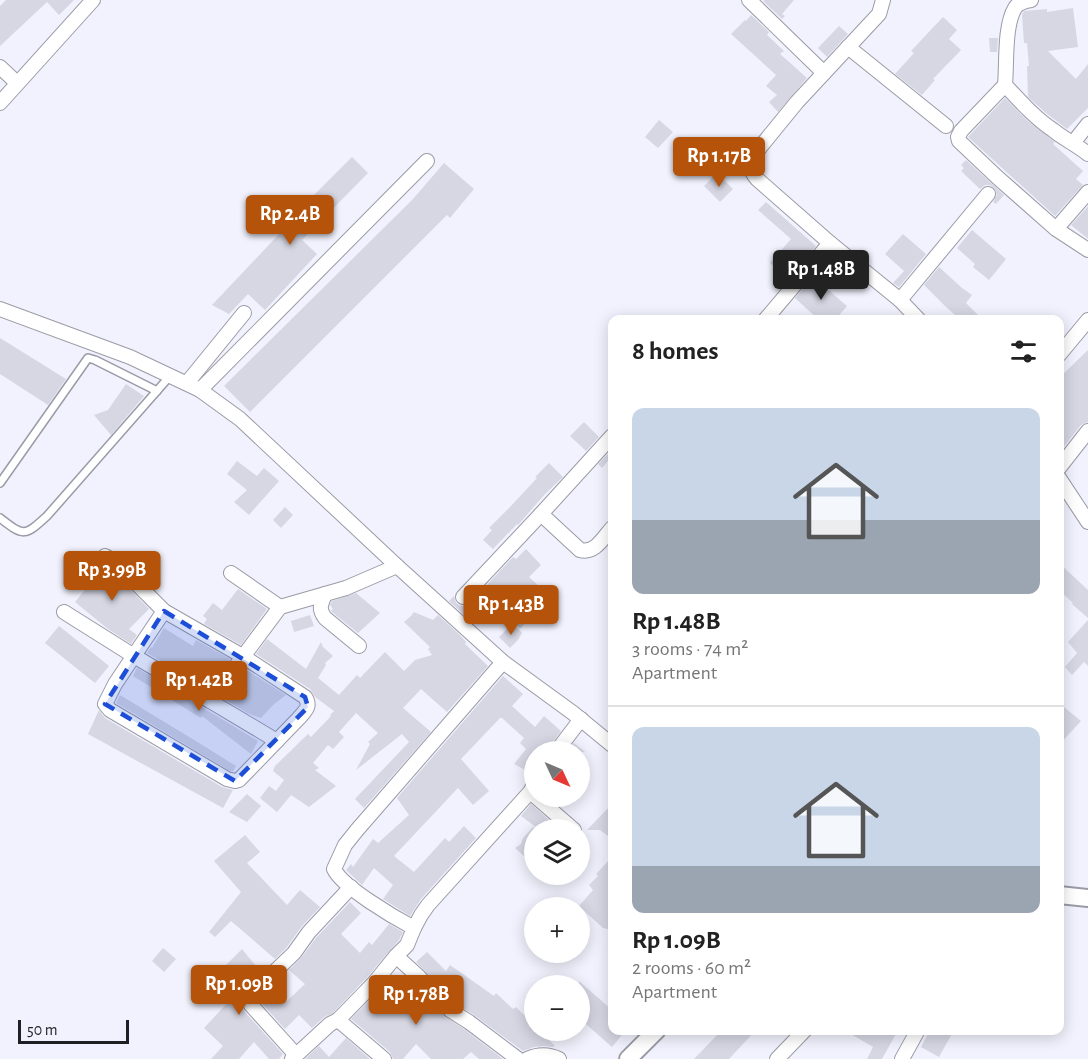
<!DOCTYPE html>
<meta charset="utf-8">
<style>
:root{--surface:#fff;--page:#f2f2f2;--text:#222;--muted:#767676;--line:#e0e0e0;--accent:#b45309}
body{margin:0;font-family:"Alegreya Sans",sans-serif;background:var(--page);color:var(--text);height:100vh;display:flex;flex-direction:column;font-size:22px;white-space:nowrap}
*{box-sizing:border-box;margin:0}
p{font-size:20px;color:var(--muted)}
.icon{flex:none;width:33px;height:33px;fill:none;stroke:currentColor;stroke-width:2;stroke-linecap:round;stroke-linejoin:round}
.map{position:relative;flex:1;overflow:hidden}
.drawer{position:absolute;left:608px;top:315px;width:456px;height:720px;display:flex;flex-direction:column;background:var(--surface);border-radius:12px;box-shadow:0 3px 15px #0003}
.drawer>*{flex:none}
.needle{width:39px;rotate:134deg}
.tools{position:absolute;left:524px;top:741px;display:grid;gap:12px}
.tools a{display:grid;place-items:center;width:66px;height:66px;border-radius:50%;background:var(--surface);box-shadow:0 3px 15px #0003;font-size:30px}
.scale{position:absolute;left:18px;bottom:15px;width:111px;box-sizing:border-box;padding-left:6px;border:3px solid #1f1f24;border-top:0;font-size:16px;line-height:21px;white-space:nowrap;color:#1f1f24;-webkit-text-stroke:4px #f1f2fd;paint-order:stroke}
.price{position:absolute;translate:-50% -51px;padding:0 14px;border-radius:6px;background:var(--accent);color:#fff;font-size:20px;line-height:39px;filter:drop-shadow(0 2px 3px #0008)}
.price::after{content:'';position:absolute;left:50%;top:36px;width:18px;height:14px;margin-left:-9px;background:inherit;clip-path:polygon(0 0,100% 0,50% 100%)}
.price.on{background:#222;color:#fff}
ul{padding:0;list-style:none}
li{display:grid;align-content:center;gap:12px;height:318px;padding:0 24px}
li+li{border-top:2px solid var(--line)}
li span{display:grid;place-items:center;height:186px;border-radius:12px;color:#555}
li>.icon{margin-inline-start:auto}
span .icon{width:108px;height:108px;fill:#fffc;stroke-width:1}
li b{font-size:26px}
h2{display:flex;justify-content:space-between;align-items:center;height:72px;padding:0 24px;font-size:26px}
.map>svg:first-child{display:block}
</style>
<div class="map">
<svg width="1088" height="1059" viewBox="0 0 1088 1059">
<rect width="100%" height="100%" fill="#f1f2fd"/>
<g fill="#d6d7e3">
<polygon points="6,0 74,0 59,15 47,2 0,46 0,6"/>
<polygon points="765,0 794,0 782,14 785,16 782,19 763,1"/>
<polygon points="1073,8 1078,47 1048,51 1076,79 1088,64 1088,108 1067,129 1046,113 1028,97 1027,66 1029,66 1027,43 1024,43 1022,15 1024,11 1047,9 1047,12"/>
<polygon points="751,15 769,32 767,35 784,51 780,54 807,78 778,112 769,102 777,95 766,86 776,75 731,34 745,20 746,21"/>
<polygon points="943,17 957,30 949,39 961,50 933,79 935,80 922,95 895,74 914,53 911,51"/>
<polygon points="839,26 848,34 827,57 818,48"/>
<polygon points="989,38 998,38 997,52 990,52"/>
<polygon points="1005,98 1028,121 1055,142 1053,144 1083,171 1076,179 1083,185 1055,216 968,137"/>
<polygon points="659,120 673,132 658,148 645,137"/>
<polygon points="352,157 368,173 302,240 317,254 265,310 248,294 229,314 212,305 301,211 299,210"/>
<polygon points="966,160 1004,195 996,204 993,202 997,195 994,188 990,185 985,185 980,189 961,171 964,168 961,165"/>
<polygon points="444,163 474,189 450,218 447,215 250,412 224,386 413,199"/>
<polygon points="717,173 733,189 720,202 704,186"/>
<polygon points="766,202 816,246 788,279 770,263 791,239 758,210"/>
<polygon points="1088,206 1088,239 1071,225"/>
<polygon points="972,230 1006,259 989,280 973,267 975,264 957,248"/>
<polygon points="903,234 926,254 899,287 893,283 904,271 885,254"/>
<polygon points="939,267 962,288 972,295 966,303 983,320 961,320 946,307 924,285"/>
<polygon points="813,277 847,306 835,320 819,320 795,298"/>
<polygon points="0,338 66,379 48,405 0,374"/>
<polygon points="1088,350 1088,422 1081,425 1059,453 1059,378"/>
<polygon points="126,384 144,396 111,435 94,415 108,410"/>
<polygon points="584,422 599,437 586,451 570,436"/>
<polygon points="611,451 612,452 612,456 602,468 598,464"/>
<polygon points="237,461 257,476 264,468 279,481 249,515 234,502 247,490 227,474"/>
<polygon points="549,463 563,477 545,494 518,525 517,524 493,549 483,540 492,530 489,528 511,506 537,478 535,477"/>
<polygon points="285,507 293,515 281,528 273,520"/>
<polygon points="526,549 541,565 529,577 550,596 520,629 492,599 472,622 449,601 454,596 456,603 460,606 465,606 469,604 513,557 516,559"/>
<polygon points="99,562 109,568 149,609 129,629 137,635 131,644 108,629 75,602 89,585 83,579"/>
<polygon points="1059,563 1088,590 1088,618 1072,604 1073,603 1059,590"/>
<polygon points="238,589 267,609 241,645 204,624 207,619 203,616 213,603 222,610"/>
<polygon points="356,593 380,613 358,633 332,612 331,610 333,609 330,605 332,601"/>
<polygon points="414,612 433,620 438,615 460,635 466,642 465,644 488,666 447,712 421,689 403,708 431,732 364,808 355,799 409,742 402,734 356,770 370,744 368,742 378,733 356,713 339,732 344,737 333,749 328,745 313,763 319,768 315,770 336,786 309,807 291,795 277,812 260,798 269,786 276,791 284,780 273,771 275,766 308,734 311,737 331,716 330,715 334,711 315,697 310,689 256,654 267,639 306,669 321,642 323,647 333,656 325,663 326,665 318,678 339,695 357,675 360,678 385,652 404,671 415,660 432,655 428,649 430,647 404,622 411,616"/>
<polygon points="310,615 314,626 294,632 291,621"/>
<polygon points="1088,620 1088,666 1084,662 1072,675 1065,667 1077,653 1068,642"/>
<polygon points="513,623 522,633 518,640 510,648 499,637"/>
<polygon points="59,626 109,666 95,683 45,643"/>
<polygon points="164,628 193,646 196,640 230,659 208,689 147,653 151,647 152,648"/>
<polygon points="137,668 258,741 251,754 202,716 201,718 133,676"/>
<polygon points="245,669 286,695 273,705 261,718 247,713 223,698"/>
<polygon points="503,676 523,694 512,706 535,727 544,716 561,731 549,747 547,752 534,752 534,775 514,764 526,749 520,743 524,738 502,718 500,718 461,759 489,791 473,805 458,788 394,856 414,872 445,838 449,842 464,826 476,838 421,899 410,916 383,899 393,885 374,868 362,885 346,870 351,864 353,867 373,839 378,843 409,815 397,798"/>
<polygon points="120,695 199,743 236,766 233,771 230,771 116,703"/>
<polygon points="1059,703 1081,721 1059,745"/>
<polygon points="99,710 105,718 222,787 233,790 223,808 88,734"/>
<polygon points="574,743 585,752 568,752"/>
<polygon points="247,794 261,806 247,822 229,812"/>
<polygon points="531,804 560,830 540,830 521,816"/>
<polygon points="612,804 612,839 600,830 587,830"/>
<polygon points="534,826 534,865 515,848 521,844 523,838"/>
<polygon points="245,835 260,852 247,863 287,905 300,890 320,907 302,926 287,947 275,959 231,921 215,937 209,932 241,892 214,861"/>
<polygon points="612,857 612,930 603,928 579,906 593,890 589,885 598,876 596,874"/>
<polygon points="350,902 361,913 341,934 360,953 369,942 372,945 389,924 403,932 399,940 367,977 333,1013 324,1017 312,1028 299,1015 285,1029 257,998 273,985 287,1001 305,984 289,970 301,958 316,938"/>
<polygon points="163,948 176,959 164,972 152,961"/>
<polygon points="242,949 261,972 240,988 237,995 238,999 244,1011 283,1054 279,1059 269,1059 254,1042 239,1059 211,1059 223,1046 204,1028 230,1000 218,987 233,972 226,965"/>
<polygon points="427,952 446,971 450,965 494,996 496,993 513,1009 516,1007 534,1025 534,1030 540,1030 555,1046 553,1047 544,1046 534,1047 523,1051 474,1015 456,1003 416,962"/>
<polygon points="407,978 444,1016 464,1029 503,1059 479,1059 471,1052 463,1059 431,1059 416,1044 403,1059 393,1059 390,1052 351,1019 387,982 398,989"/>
<polygon points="579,981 612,1010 612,1030 626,1030 612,1047 579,1018"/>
<polygon points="722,1030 756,1030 729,1059 694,1059"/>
<polygon points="844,1030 898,1030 882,1059 867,1059 873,1047"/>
<polygon points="930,1030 954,1030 939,1057 921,1047"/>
<polygon points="346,1038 370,1059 305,1059 319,1046 329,1057"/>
</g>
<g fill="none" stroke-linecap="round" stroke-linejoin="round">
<defs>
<g id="service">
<polyline points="0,483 88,358 95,360 157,391"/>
<path d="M0 518C24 537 25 536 47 516L170 376"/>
</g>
<g id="minor">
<polyline points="749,0 824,73"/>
<path d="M883 0 879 14 797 102 753 156C751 167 750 171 757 179L830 243 900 300 919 320"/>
<path d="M1031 0C1025 1 1018 3 1015 8 1004 26 1007 64 1005 85 1020 101 1035 118 1053 130 1064 139 1077 145 1088 154"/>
<polyline points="848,47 946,126"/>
<polyline points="0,67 17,83"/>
<polyline points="1005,85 961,131 958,137 959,141 997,177 1056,229 1088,250"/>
<polyline points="0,103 93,0"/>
<polyline points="1073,143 1088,124"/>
<polyline points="1056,229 1088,192"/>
<polyline points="900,300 988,194"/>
<polyline points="0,309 130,357 200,390 240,419 397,566 503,662 573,713 612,745"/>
<polyline points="765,320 830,243"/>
<polyline points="1059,355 1088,320"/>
<polyline points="187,383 244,313"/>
<polyline points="200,390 427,161"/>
<polyline points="1059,468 1088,431"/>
<polyline points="1059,478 1088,522"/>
<path d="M541 514 580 550C595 554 603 538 612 528"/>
<path d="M105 556 114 561 164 611 244 657 305 697C311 706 306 710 299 718L239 780 235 781 227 779 110 710 105 704 115 684 164 611"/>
<polyline points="231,573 280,607"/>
<path d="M325 594C321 605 318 608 325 618L359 646"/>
<polyline points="463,597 541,514 612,436"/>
<polyline points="64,612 134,656 210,701 280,607 346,588 397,566"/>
<polyline points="210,701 277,741"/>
<polyline points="556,752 581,719"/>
<polyline points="535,796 574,830"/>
<polyline points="414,928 421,915 428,905 530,792 534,785"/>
<polyline points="396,956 419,977 450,1010 469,1022 518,1059"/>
<polyline points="338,1020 384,1059"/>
<polyline points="296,1055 251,1005 246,995 270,976 294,953 309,932 351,887"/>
<path d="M292 1059 330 1024 338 1020 374 983 396 956 407 945 414 928C395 918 342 887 334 869L345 845 357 830 503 662"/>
<path d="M527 1059C538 1054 549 1054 559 1059"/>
<polyline points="777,1059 805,1030"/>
<polyline points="902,1059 918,1030"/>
</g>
<g id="tertiary">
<polyline points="1059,895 1088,898"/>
<polyline points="628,1059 657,1030"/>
</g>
</defs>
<use href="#service" stroke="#9a9ba6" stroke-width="10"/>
<use href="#minor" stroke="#9a9ba6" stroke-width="16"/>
<use href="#tertiary" stroke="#9a9ba6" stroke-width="20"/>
<use href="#service" stroke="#fff" stroke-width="7"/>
<use href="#minor" stroke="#fff" stroke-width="14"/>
<use href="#tertiary" stroke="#fff" stroke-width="16"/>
</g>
<path fill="#1d4ed8" fill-opacity="0.2" stroke="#1d4ed8" stroke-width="4.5" stroke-dasharray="12 8" stroke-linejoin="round" d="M164 611 305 697 308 707 235 781 105 704Z"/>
</svg>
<div class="tools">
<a><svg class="needle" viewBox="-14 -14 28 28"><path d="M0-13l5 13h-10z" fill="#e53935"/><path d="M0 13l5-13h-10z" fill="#767676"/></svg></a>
<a><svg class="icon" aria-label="layers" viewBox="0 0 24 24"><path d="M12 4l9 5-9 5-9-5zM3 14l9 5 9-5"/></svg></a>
<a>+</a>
<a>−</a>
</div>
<div class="scale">50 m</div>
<b class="price" style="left:719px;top:188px">Rp 1.17B</b>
<b class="price" style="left:290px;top:246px">Rp 2.4B</b>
<b class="price on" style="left:821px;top:301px">Rp 1.48B</b>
<b class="price" style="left:112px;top:602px">Rp 3.99B</b>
<b class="price" style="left:511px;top:636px">Rp 1.43B</b>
<b class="price" style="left:199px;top:712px">Rp 1.42B</b>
<b class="price" style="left:239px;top:1016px">Rp 1.09B</b>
<b class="price" style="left:416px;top:1026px">Rp 1.78B</b>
<section class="drawer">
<h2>8 homes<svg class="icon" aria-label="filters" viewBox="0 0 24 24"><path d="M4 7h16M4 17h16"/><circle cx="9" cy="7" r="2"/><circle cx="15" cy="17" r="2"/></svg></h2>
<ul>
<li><span style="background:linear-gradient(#c9d6e8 60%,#9aa5b1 0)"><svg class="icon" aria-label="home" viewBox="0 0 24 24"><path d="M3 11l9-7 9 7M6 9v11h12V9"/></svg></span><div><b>Rp 1.48B</b><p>3 rooms · 74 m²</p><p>Apartment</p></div></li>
<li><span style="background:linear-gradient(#c9d6e8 75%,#9aa5b1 0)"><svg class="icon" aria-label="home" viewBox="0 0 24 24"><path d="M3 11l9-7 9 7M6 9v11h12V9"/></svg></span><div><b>Rp 1.09B</b><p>2 rooms · 60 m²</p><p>Apartment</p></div></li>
</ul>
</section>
</div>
